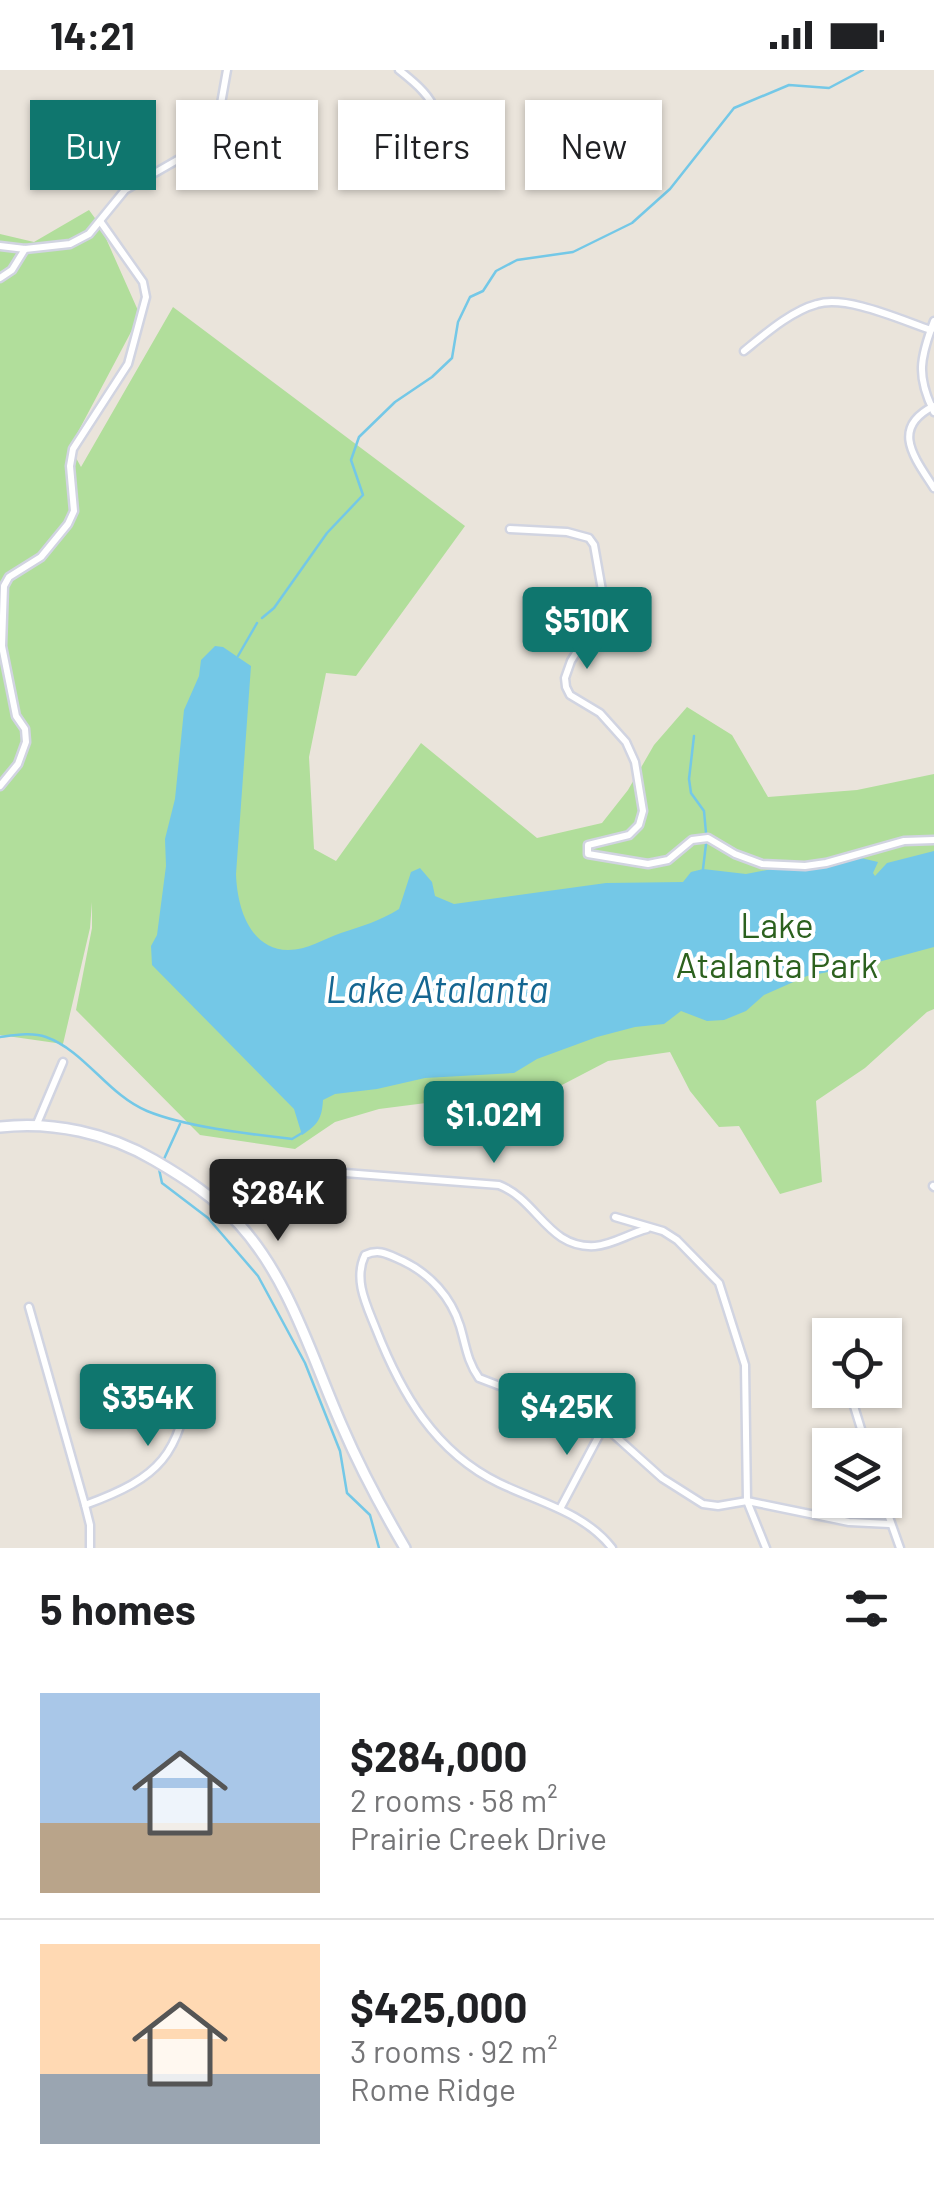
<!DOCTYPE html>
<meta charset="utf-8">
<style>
:root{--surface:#fff;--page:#f2f2f2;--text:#202124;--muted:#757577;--line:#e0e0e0;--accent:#0f766e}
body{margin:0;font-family:Barlow,sans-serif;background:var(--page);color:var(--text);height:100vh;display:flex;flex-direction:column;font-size:38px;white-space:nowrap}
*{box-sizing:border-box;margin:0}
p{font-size:32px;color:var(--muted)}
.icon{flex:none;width:55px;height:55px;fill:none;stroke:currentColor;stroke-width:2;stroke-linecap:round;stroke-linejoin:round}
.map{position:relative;height:1478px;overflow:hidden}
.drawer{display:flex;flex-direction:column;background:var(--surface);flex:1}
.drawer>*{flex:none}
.guide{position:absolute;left:30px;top:30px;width:875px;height:90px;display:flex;gap:20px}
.controls{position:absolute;left:812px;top:1248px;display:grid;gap:20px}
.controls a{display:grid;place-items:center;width:90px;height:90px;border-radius:0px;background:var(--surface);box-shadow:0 2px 8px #0004;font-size:50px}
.price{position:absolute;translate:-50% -85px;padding:0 22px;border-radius:10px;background:var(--accent);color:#fff;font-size:32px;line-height:65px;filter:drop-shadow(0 2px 5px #0008)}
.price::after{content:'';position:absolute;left:50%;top:60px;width:30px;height:22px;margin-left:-15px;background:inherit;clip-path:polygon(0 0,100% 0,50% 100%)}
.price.on{background:#222;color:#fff}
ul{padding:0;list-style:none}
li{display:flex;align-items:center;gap:30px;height:250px;padding:0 40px}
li+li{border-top:2px solid var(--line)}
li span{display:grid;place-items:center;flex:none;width:280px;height:200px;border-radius:0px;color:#555}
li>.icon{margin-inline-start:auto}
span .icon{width:120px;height:120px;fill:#fffc;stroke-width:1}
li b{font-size:42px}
h2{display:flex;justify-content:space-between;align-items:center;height:120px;padding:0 40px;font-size:42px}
.tag{padding:0 35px;border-radius:0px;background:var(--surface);box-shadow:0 2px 8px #0004;font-size:35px;line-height:90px}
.tag.on{background:var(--accent);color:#fff}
.status{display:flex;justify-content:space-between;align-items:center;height:70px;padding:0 50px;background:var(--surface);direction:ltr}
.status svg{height:28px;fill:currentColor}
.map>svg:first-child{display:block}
</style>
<div class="status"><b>14:21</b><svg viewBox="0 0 49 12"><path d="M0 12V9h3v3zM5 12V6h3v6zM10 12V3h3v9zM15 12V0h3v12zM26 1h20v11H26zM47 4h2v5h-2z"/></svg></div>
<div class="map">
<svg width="934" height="1478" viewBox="0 0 934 1478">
<rect width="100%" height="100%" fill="#eae4db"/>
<polygon fill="#b1de9b" points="89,140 100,155 140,245 70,377 81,397 173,237 465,456 356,606 326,603 309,687 314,779 336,791 421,673 537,768 602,753 628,720 654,675 687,637 732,665 768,727 857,720 934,704 934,939 927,942 865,998 816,1031 822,1112 780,1124 739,1056 719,1057 690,1021 670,982 608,991 560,1016 379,1039 335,1052 295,1079 200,1065 76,940 92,858 92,832 90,858 63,974 0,965 0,164 34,172"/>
<path fill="#74c8e7" d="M215 576 223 577 251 596 236 804C237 836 249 879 288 880 308 880 323 869 341 863 362 856 380 851 399 839L411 802 420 798 432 812 435 826 454 834 606 813 683 812 691 802 703 799 746 804 782 797 813 800 861 788 878 792 873 803 875 806 887 793 934 781V877L871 894 807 906 764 925 746 941 724 950 707 951 681 941 664 954 635 957 597 967 537 989 514 1003 425 1008 377 1019 335 1024 323 1030C322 1048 318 1055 302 1065L294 1039 152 895 151 876 157 865 166 796 165 769 175 729 184 640 199 606 201 590Z"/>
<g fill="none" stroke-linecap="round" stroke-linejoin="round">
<g stroke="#74c8e7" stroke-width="2.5">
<polyline points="262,548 274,538 327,463 363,425 351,390 359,367 395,332 432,307 452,288 458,252 470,227 483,221 496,201 517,190 573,182 632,153 670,119 734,38 789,15 829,18 863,0"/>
<polyline points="238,586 257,553"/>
<polyline points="694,666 689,709 691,723 704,741 706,763"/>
<polyline points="703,799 706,774"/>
<path d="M0 967C15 965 32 962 46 967 85 981 108 1025 147 1041 186 1057 249 1064 292 1069L302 1063"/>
<polyline points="164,1089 180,1054"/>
<polyline points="159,1099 162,1113 208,1148 258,1206 305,1293 340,1381 347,1423 370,1445 379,1478"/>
</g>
<defs>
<g id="minor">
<path d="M399 0C441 33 441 43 435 95"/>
<polyline points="0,176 25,179 70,174 89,164 125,120 186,85 217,56 227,0"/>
<polyline points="0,208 12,200 25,179"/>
<path d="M934 251C920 288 916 306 934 342"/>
<path d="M744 281C765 264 791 241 817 234 847 225 901 250 931 260"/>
<path d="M934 336C890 358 914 387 934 418"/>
<polyline points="510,459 567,462 589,468 594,475 603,526 602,541 571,591 565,608 566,617 570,625 600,643 626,672 635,692 643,741 639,755 629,765 588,775 588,784 648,794 668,790 692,770 708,768 735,784 762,794 805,796 826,793 904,771 934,770"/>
<polyline points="0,716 18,694 26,672 25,659 16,646 2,576 4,516 9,507 41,487 68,454 74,441 70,396 73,379 128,294 146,227 143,212 100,151"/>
<polyline points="36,1056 63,992"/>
<path d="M313 1096 332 1102 499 1115C538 1130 548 1179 595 1176 612 1175 630 1163 647 1159"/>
<polyline points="933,1116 934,1117"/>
<polyline points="615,1147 663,1161 677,1170 719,1213 745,1295 747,1431 766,1478"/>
<polyline points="29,1237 85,1435 90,1455 90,1478"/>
<polyline points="849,1320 866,1375"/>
<polyline points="883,1430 900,1478"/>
<path d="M85 1435C161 1407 179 1386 191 1306"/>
<polyline points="561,1437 604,1356"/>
<path d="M612 1478C584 1442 538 1432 499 1413 435 1382 401 1323 376 1259 367 1236 353 1210 365 1185 380 1178 389 1185 403 1191 430 1204 451 1227 460 1256 466 1276 467 1291 479 1308L604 1356 662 1408 703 1434 718 1436 747 1431 849 1452 890 1454"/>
</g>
<path id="secondary" d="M0 1057C53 1051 108 1063 154 1090 185 1108 214 1127 239 1154 290 1210 312 1288 342 1356 360 1398 382 1439 405 1478"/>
</defs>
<use href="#minor" stroke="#d1d4e1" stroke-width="11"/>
<use href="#secondary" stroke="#d1d4e1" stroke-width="14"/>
<use href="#minor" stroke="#fff" stroke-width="6"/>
<use href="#secondary" stroke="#fff" stroke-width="9"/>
</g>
<g text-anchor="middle" stroke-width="8" stroke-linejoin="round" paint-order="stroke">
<g font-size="35" fill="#2c611e" stroke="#fff">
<text x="777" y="868">Lake<tspan x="777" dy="40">Atalanta Park</tspan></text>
</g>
<g font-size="38" font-style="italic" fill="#156691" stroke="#fff">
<text x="437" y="933">Lake Atalanta</text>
</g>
</g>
</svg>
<div class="controls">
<a><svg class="icon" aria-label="locate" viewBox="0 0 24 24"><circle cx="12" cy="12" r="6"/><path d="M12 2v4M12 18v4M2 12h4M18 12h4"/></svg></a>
<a><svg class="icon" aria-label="layers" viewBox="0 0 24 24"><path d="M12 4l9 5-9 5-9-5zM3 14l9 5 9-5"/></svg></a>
</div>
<b class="price" style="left:587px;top:602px">$510K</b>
<b class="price" style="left:494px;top:1096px">$1.02M</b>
<b class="price on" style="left:278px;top:1174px">$284K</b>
<b class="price" style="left:148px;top:1379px">$354K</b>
<b class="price" style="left:567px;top:1388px">$425K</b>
<div class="guide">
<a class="tag on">Buy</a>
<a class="tag">Rent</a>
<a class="tag">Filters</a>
<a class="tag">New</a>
</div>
</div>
<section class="drawer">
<h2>5 homes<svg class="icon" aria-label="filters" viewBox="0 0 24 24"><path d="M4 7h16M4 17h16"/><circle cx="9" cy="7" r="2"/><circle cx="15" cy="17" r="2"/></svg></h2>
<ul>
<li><span style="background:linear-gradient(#a9c7e8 65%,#b9a48a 0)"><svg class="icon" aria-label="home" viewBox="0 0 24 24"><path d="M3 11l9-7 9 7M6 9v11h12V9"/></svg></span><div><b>$284,000</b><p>2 rooms · 58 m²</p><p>Prairie Creek Drive</p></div></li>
<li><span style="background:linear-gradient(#ffd9b3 65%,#9aa5b1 0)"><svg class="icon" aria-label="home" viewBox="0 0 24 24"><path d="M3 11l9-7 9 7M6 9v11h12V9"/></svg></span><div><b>$425,000</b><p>3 rooms · 92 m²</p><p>Rome Ridge</p></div></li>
</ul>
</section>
